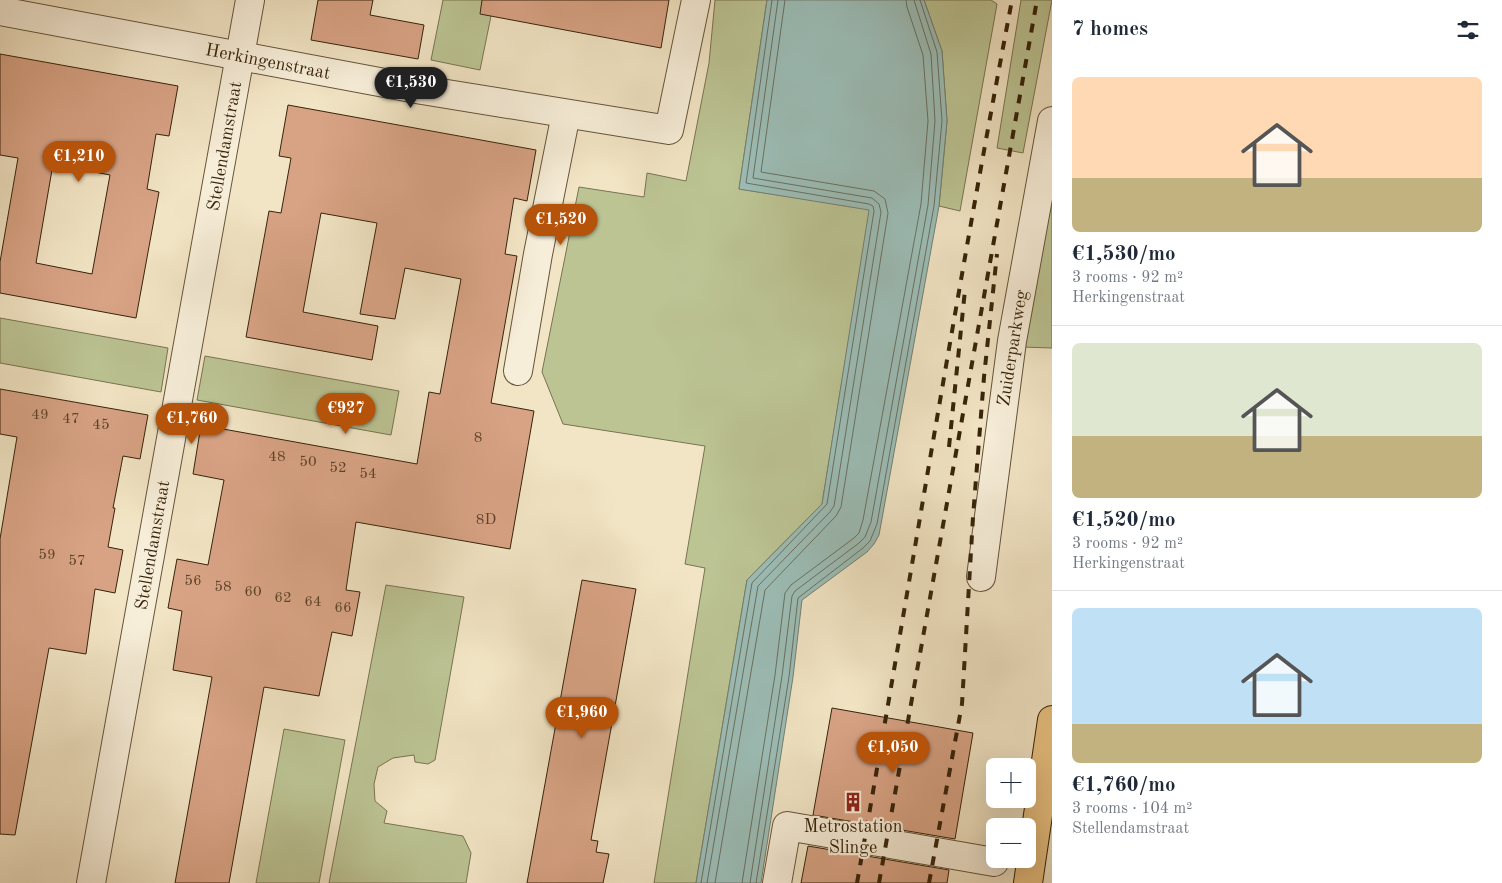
<!DOCTYPE html>
<meta charset="utf-8">
<style>
:root{--surface:#fff;--page:#f6f6f7;--text:#1f2937;--muted:#747a83;--line:#e0e1e3;--accent:#b45309}
body{margin:0;font-family:"Old Standard TT",serif;background:var(--page);color:var(--text);height:100vh;display:flex;flex-direction:column;font-size:19px;white-space:nowrap}
*{box-sizing:border-box;margin:0}
p{font-size:16px;color:var(--muted)}
.icon{flex:none;width:28px;height:28px;fill:none;stroke:currentColor;stroke-width:2;stroke-linecap:round;stroke-linejoin:round}
.map{position:relative;flex:1;overflow:hidden}
.side{display:flex;flex-direction:column;background:var(--surface);width:450px}
.side>*{flex:none}
.fabs{position:absolute;left:986px;top:758px;display:grid;gap:10px}
.fabs a{display:grid;place-items:center;width:50px;height:50px;border-radius:8px;background:var(--surface);box-shadow:0 5px 20px #0002;font-size:25px}
.price{position:absolute;translate:-50% -42px;padding:0 11px;border-radius:18px;background:var(--accent);color:#fff;font-size:16px;line-height:32px;filter:drop-shadow(0 1px 2px #0008)}
.price::after{content:'';position:absolute;left:50%;top:30px;width:15px;height:11px;margin-left:-8px;background:inherit;clip-path:polygon(0 0,100% 0,50% 100%)}
.price.current{background:#222;color:#fff}
ul{padding:0;list-style:none}
li{display:grid;align-content:center;gap:10px;height:265px;padding:0 20px}
li+li{border-top:1px solid var(--line)}
li span{display:grid;place-items:center;height:155px;border-radius:8px;color:#555}
li>.icon{margin-inline-start:auto}
span .icon{width:90px;height:90px;fill:#fffc;stroke-width:1}
li b{font-size:21px}
h2{display:flex;justify-content:space-between;align-items:center;height:60px;padding:0 20px;font-size:21px}
main{display:flex;flex:1;min-height:0}
.map>svg:first-child{display:block}
</style>
<main>
<div class="map">
<svg width="1052" height="883" viewBox="0 0 1052 883">
<rect width="100%" height="100%" fill="#f2e5c5"/>
<filter id="stains"><feTurbulence type="fractalNoise" baseFrequency=".004" numOctaves="4"/><feColorMatrix values="0 0 0 0 .2 0 0 0 0 .09 0 0 0 0 .02 0 0 0 .5 -.17"/></filter>
<radialGradient id="worn" r=".72"><stop offset=".6" stop-color="#630" stop-opacity="0"/><stop offset="1" stop-color="#630" stop-opacity=".3"/></radialGradient>
<g fill="#bcc494" stroke="#79744f">
<polygon points="443,0 505,0 491,16 480,70 431,60"/>
<polygon points="715,0 767,0 739,189 870,209 822,504 747,580 696,883 654,883 705,568 685,564 705,446 563,424 542,372 579,187 644,197 647,173 686,181 709,63"/>
<polygon points="924,0 991,0 997,4 960,211 939,206 947,121 942,51"/>
<polygon points="1021,0 1052,0 1023,153 997,148"/>
<polygon points="1052,193 1052,348 1022,347"/>
<polygon points="0,318 168,348 161,392 0,363"/>
<polygon points="205,356 399,391 391,435 197,400"/>
<polygon points="386,585 464,597 435,760 428,764 415,762 414,755 393,758 378,767 374,784 375,801 387,811 384,823 463,836 471,853 466,883 329,883"/>
<polygon points="284,729 345,740 319,883 256,883"/>
</g>
<polygon fill="#9cbeb8" stroke="#738072" points="767,0 924,0 942,51 947,121 939,206 879,535 874,544 867,552 802,600 793,677 761,883 696,883 747,580 822,504 869,210 739,189"/>
<g fill="none" stroke-linecap="round" stroke-linejoin="round">
<g stroke="#697061" stroke-width="1">
<polyline points="701,883 752,583 827,504 874,211 873,206 869,204 746,183 772,0"/>
<polyline points="707,883 758,586 830,512 834,506 881,212 879,204 872,198 753,178 778,0"/>
<polyline points="715,883 765,590 836,516 841,507 888,213 885,199 874,191 761,172 785,0"/>
<polyline points="742,883 775,675 785,593 791,585 854,538 859,533 863,520 921,204 928,121 923,55 907,7 906,0"/>
<polyline points="750,883 782,676 792,596 795,591 859,543 865,537 871,522 928,205 935,121 931,54 914,0"/>
<polyline points="756,883 789,677 798,598 863,548 870,541 877,524 934,206 942,121 937,52 920,0"/>
</g>
</g>
<g fill="#d8a385" stroke="#36230a" fill-rule="evenodd">
<polygon points="318,0 373,0 370,15 424,25 418,59 311,40"/>
<polygon points="482,0 669,0 661,48 480,14"/>
<path d="M0 54 178 86 169 136 156 134 147 189 159 192 136 318 0 293V262L18 158 0 155ZM53 164 110 175 92 274 36 263Z"/>
<polygon points="288,105 536,150 527,201 514,198 505,254 517,256 491,403 534,411 510,549 356,522 346,590 360,592 352,636 332,632 319,696 264,687 229,883 175,883 212,677 173,670 182,611 168,608 177,559 208,565 224,480 193,474 201,425 417,464 429,392 440,394 461,279 405,268 395,319 360,314 377,223 321,213 303,312 378,326 372,360 246,337 269,211 281,213 291,158 279,156"/>
<polygon points="0,389 148,415 140,459 123,456 113,508 115,508 108,547 123,550 115,593 95,589 86,654 49,648 15,835 0,834 0,539 17,437 0,434"/>
<polygon points="582,580 636,589 591,840 598,841 596,852 609,854 603,883 527,883"/>
<polygon points="832,708 973,733 955,839 813,815"/>
<polygon points="808,846 949,870 947,883 801,883"/>
</g>
<g fill="none" stroke-linecap="round" stroke-linejoin="round">
<defs>
<g id="minor">
<polyline points="0,11 422,90 669,130 696,0"/>
<polyline points="518,371 538,254 566,114"/>
<polyline points="981,577 1012,341 1052,121"/>
<polyline points="91,883 250,0"/>
<polyline points="777,883 787,826 994,862"/>
</g>
<polyline id="major" points="1028,883 1052,720"/>
</defs>
<use href="#minor" stroke="#655439" stroke-width="30"/>
<use href="#major" stroke="#36230a" stroke-width="30"/>
<use href="#minor" stroke="#f7eed9" stroke-width="28"/>
<use href="#major" stroke="#e9c282" stroke-width="28"/>
<g stroke="#36230a" stroke-width="4" stroke-dasharray="9 9" stroke-linecap="butt">
<polyline points="949,447 965,290"/>
<path d="M857 883C909 589 956 294 1012 0"/>
<polyline points="879,883 1037,0"/>
<polyline points="929,883 962,704 973,517 984,377 997,254"/>
</g>
</g>
<defs>
<symbol id="building-bare" viewBox="-9 -9 18 18"><path d="M-4-6H4V6H1V3H-1V6H-4ZM-2.5-4.3h1.7v1.8h-1.7ZM.8-4.3h1.7v1.8H.8ZM-2.5-1h1.7V.8h-1.7ZM.8-1h1.7V.8H.8Z" fill="#8f2418" stroke="#f7eed9" stroke-width="2.5" paint-order="stroke"/></symbol>
</defs>
<g fill-rule="evenodd">
<use href="#building-bare" x="839" y="788" width="28" height="28"/>
</g>
<g text-anchor="middle" stroke-width="4.5" stroke-linejoin="round" paint-order="stroke">
<g font-size="15" fill="#5e4329">
<text x="40" y="419">49</text>
<text x="71" y="423">47</text>
<text x="101" y="429">45</text>
<text x="478" y="442">8</text>
<text x="277" y="461">48</text>
<text x="308" y="466">50</text>
<text x="338" y="472">52</text>
<text x="368" y="478">54</text>
<text x="486" y="524">8D</text>
<text x="47" y="559">59</text>
<text x="77" y="565">57</text>
<text x="193" y="585">56</text>
<text x="223" y="591">58</text>
<text x="253" y="596">60</text>
<text x="283" y="602">62</text>
<text x="313" y="606">64</text>
<text x="343" y="612">66</text>
</g>
<g font-size="18" fill="#36230a" stroke="#f7eed9">
<text transform="translate(268 61) rotate(11)" y="6">Herkingenstraat</text>
<text transform="translate(224 146) rotate(-80)" y="6">Stellendamstraat</text>
<text transform="translate(1012 348) rotate(-81)" y="6">Zuiderparkweg</text>
<text transform="translate(152 545) rotate(-80)" y="6">Stellendamstraat</text>
</g>
<g font-size="18" fill="#36230a" stroke="#f7eed9">
<text x="853" y="832">Metrostation<tspan x="853" dy="21">Slinge</tspan></text>
</g>
</g>
<rect width="100%" height="100%" filter="url(#stains)"/>
<rect width="100%" height="100%" fill="url(#worn)"/>
</svg>
<div class="fabs">
<a>+</a>
<a>−</a>
</div>
<b class="price current" style="left:411px;top:109px">€1,530</b>
<b class="price" style="left:79px;top:183px">€1,210</b>
<b class="price" style="left:561px;top:246px">€1,520</b>
<b class="price" style="left:346px;top:435px">€927</b>
<b class="price" style="left:192px;top:445px">€1,760</b>
<b class="price" style="left:582px;top:739px">€1,960</b>
<b class="price" style="left:893px;top:774px">€1,050</b>
</div>
<section class="side">
<h2>7 homes<svg class="icon" aria-label="filters" viewBox="0 0 24 24"><path d="M4 7h16M4 17h16"/><circle cx="9" cy="7" r="2"/><circle cx="15" cy="17" r="2"/></svg></h2>
<ul>
<li><span style="background:linear-gradient(#ffd9b3 65%,#c2b280 0)"><svg class="icon" aria-label="home" viewBox="0 0 24 24"><path d="M3 11l9-7 9 7M6 9v11h12V9"/></svg></span><div><b>€1,530/mo</b><p>3 rooms · 92 m²</p><p>Herkingenstraat</p></div></li>
<li><span style="background:linear-gradient(#dfe7d0 60%,#c2b280 0)"><svg class="icon" aria-label="home" viewBox="0 0 24 24"><path d="M3 11l9-7 9 7M6 9v11h12V9"/></svg></span><div><b>€1,520/mo</b><p>3 rooms · 92 m²</p><p>Herkingenstraat</p></div></li>
<li><span style="background:linear-gradient(#bfe0f5 75%,#c2b280 0)"><svg class="icon" aria-label="home" viewBox="0 0 24 24"><path d="M3 11l9-7 9 7M6 9v11h12V9"/></svg></span><div><b>€1,760/mo</b><p>3 rooms · 104 m²</p><p>Stellendamstraat</p></div></li>
</ul>
</section>
</main>
